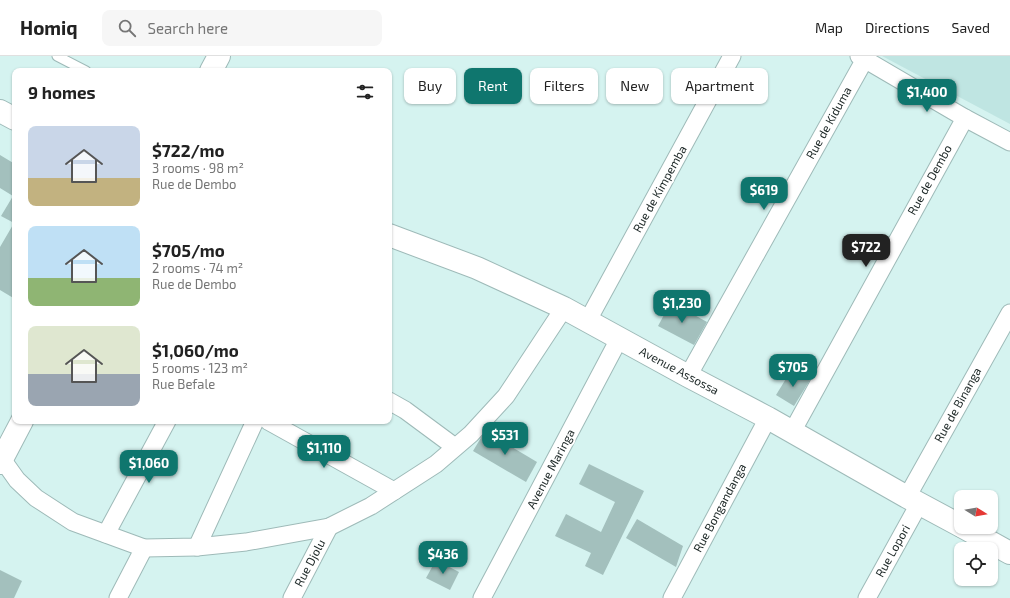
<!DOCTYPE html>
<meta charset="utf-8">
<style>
:root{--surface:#fff;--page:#f6f6f6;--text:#222;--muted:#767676;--line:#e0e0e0;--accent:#0f766e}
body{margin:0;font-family:"Exo 2",sans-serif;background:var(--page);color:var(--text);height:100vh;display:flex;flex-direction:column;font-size:15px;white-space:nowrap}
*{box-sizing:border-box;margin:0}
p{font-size:13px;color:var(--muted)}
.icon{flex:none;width:22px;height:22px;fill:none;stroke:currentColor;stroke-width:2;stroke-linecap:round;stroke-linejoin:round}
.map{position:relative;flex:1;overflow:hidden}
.sheet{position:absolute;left:12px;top:12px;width:380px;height:356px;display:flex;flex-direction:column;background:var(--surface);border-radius:8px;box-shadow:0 1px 3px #0004}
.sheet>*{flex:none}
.hud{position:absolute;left:404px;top:12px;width:380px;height:36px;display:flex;gap:8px}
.needle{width:26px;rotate:101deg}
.controls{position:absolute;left:954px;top:434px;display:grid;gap:8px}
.controls a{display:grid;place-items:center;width:44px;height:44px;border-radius:8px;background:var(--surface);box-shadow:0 1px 3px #0004;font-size:20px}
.price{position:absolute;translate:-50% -34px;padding:0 9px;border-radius:8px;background:var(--accent);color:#fff;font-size:13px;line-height:26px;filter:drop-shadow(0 1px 2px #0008)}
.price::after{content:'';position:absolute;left:50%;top:24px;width:12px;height:9px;margin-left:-6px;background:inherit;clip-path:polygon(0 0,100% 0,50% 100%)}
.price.current{background:#222;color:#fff}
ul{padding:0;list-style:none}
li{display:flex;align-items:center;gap:12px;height:100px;padding:0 16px}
li span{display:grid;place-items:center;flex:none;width:112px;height:80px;border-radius:8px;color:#555}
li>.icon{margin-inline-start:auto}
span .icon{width:48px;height:48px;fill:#fffc;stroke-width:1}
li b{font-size:17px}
h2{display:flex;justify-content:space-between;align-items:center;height:48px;padding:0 16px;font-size:17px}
.pill{padding:0 14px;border-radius:8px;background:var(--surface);box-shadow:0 1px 3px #0004;font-size:14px;line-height:36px}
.pill.current{background:var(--accent);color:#fff}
header{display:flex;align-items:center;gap:24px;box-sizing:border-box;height:56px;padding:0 20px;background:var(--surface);border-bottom:1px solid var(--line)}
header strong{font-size:19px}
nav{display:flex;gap:22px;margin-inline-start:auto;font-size:14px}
.search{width:280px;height:36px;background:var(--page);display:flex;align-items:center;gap:10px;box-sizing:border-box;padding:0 14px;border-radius:8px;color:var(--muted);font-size:15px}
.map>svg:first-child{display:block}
</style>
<header>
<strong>Homiq</strong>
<div class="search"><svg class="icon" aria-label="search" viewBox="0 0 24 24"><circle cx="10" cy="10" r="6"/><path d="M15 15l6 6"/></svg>Search here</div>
<nav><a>Map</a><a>Directions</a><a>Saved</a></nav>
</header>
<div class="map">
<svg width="1010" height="542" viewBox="0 0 1010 542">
<rect width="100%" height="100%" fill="#d5f3f0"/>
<polygon fill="#bfe5e2" points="882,0 1010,0 1010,68"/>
<g fill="#a3c0bd">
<polygon points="0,99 15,108 15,243 0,234 0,191 14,167 1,160 13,140 0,132"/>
<polygon points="671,246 707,266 694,289 658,270"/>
<polygon points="792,313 810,324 794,350 776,339"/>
<polygon points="485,375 537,406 526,426 473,395"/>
<polygon points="589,408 644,435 603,519 585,510 591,497 555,480 566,458 601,476 615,446 579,428"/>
<polygon points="637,463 683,490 676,511 626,482"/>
<polygon points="436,504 459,516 450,534 426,522"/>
<polygon points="0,514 22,525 14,542 0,542"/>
</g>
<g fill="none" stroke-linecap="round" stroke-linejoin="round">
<defs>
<polyline id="service" points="57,0 86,15"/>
<g id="minor">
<polyline points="859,0 965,62 1010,86"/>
<polyline points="587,266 732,0"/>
<polyline points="688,320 865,3"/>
<polyline points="389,345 405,354 455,391"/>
<polyline points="268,365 394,435"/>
<polyline points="792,376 965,62"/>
<polyline points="2,403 17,424 36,442 73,466 144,492 197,491 246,486 329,471 371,450 436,408 471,378 506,340 564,252"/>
<polyline points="907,441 1010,257"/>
<polyline points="106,478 167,365"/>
<polyline points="197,491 255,365"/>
<polyline points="118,542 144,492"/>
<polyline points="292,542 329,471"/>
<polyline points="482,542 619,283"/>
<polyline points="672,542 768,362"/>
<polyline points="867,542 919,448"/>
</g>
<g id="tertiary">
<polyline points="211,15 219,0"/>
<polyline points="0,407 22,365"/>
</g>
<g id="secondary">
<polyline points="0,55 15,63"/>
<polyline points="389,179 477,212 564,252 688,320 768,362 907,441 961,470"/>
<polyline points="963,471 1010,497"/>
</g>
</defs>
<use href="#service" stroke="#9ebab8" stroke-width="11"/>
<use href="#minor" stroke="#9ebab8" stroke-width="19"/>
<use href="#tertiary" stroke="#9ebab8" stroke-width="24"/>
<use href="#secondary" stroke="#9ebab8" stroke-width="24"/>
<use href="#service" stroke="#fff" stroke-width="9"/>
<use href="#minor" stroke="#fff" stroke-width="17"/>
<use href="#tertiary" stroke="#fff" stroke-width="22"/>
<use href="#secondary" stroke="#fff" stroke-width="22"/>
</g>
<g text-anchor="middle" stroke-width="4" stroke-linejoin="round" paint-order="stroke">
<g font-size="12" fill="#1b2625" stroke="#fff">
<text transform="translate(829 67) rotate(-61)" y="4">Rue de Kiduma</text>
<text transform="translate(930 124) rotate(-61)" y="4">Rue de Dembo</text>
<text transform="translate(660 133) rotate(-61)" y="4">Rue de Kimpemba</text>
<text transform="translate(679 315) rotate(28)" y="4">Avenue Assossa</text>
<text transform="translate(958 349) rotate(-61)" y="4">Rue de Binanga</text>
<text transform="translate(551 413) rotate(-62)" y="4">Avenue Maringa</text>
<text transform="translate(720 452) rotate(-62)" y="4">Rue Bongandanga</text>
<text transform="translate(893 495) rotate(-61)" y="4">Rue Lopori</text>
<text transform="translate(310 507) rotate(-62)" y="4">Rue Djolu</text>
</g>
</g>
</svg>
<div class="controls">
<a><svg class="needle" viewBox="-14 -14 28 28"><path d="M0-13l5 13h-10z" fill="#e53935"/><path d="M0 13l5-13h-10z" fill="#767676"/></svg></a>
<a><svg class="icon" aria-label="locate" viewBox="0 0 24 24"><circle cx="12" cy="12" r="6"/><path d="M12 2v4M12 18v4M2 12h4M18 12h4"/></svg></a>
</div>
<b class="price" style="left:927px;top:57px">$1,400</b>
<b class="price" style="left:764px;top:155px">$619</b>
<b class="price current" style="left:866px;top:212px">$722</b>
<b class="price" style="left:682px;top:268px">$1,230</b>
<b class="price" style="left:793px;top:332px">$705</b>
<b class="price" style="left:505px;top:400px">$531</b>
<b class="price" style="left:324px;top:413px">$1,110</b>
<b class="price" style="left:149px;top:428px">$1,060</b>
<b class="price" style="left:443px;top:519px">$436</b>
<div class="hud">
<a class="pill">Buy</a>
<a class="pill current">Rent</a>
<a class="pill">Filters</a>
<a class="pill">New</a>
<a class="pill">Apartment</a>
</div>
<section class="sheet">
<h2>9 homes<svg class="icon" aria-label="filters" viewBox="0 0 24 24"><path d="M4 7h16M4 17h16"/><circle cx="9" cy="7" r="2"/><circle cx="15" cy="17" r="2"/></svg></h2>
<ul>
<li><span style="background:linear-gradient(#c9d6e8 65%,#c2b280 0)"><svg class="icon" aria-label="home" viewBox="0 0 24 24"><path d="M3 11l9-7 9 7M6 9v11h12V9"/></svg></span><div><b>$722/mo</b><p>3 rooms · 98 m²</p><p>Rue de Dembo</p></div></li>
<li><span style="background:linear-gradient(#bfe0f5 65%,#8fb573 0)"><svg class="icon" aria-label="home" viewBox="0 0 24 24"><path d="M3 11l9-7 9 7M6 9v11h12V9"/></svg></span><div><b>$705/mo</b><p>2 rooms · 74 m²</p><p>Rue de Dembo</p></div></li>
<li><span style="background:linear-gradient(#dfe7d0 60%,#9aa5b1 0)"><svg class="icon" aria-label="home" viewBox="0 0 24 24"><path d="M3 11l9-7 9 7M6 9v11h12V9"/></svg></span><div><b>$1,060/mo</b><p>5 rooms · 123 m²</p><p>Rue Befale</p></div></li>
</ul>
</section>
</div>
